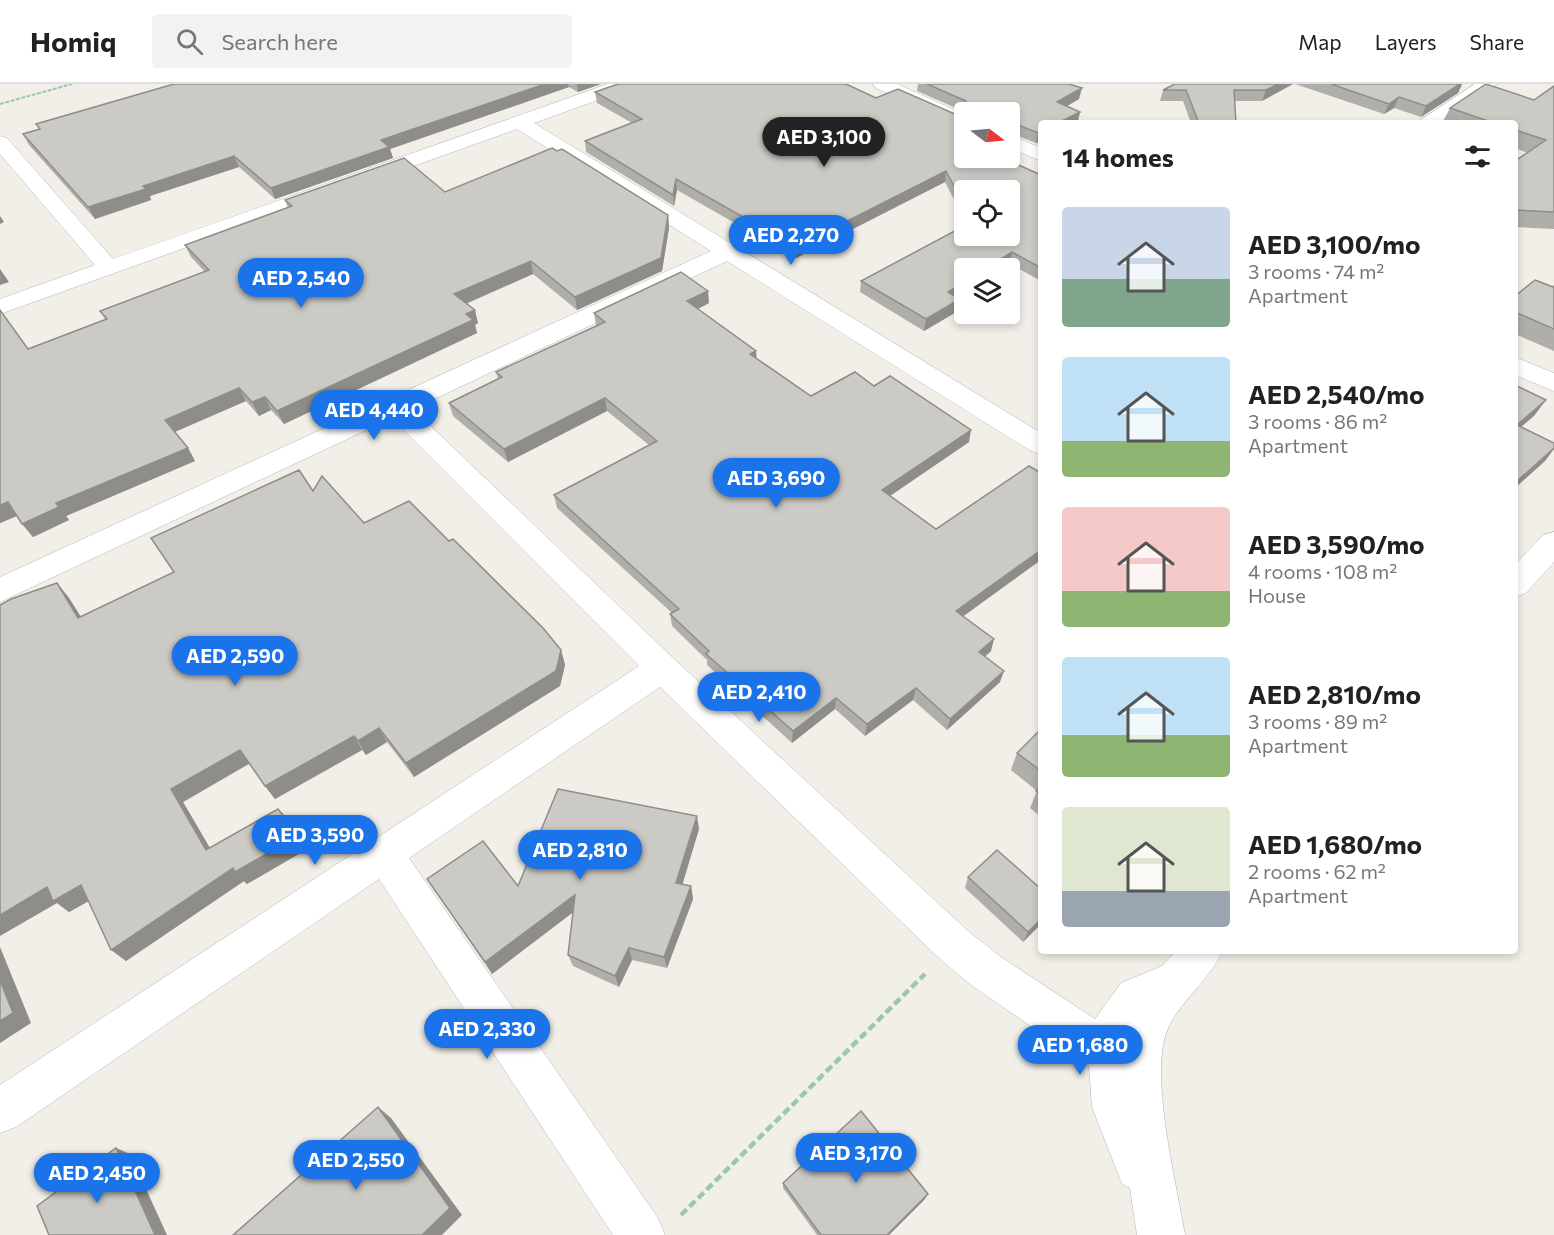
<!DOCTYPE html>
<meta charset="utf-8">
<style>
:root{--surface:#fff;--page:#f2f2f2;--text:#222;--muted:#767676;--line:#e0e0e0;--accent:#1a73e8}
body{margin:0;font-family:Commissioner,sans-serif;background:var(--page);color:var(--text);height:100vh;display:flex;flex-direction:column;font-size:22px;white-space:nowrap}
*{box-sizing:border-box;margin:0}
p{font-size:20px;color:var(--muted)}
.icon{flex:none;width:33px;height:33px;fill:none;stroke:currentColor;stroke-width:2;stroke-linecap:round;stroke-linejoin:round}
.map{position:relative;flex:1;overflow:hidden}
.drawer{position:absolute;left:1038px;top:36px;width:480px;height:834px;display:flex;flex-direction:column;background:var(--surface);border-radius:6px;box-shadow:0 3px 9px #0003}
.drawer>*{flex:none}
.needle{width:39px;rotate:106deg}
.controls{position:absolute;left:954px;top:18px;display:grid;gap:12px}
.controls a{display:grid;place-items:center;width:66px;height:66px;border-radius:6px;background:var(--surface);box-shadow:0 3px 9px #0003;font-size:30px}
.price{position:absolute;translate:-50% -51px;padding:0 14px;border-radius:21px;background:var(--accent);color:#fff;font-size:20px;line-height:39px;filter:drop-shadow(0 2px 3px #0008)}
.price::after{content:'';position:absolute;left:50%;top:36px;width:18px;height:14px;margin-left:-9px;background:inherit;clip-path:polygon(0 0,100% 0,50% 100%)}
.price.active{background:#222;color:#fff}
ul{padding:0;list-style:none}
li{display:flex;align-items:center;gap:18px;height:150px;padding:0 24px}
li span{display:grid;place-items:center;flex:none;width:168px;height:120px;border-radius:6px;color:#555}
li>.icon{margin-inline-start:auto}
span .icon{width:72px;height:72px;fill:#fffc;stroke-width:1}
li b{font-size:26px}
h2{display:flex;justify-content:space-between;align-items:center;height:72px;padding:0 24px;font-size:26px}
header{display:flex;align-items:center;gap:36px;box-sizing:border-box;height:84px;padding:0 30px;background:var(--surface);border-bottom:2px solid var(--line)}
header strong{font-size:28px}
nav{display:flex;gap:33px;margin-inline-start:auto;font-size:21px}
.search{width:420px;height:54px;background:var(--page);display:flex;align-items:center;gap:15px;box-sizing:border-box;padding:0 21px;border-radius:6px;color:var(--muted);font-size:22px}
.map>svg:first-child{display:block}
</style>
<header>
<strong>Homiq</strong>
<div class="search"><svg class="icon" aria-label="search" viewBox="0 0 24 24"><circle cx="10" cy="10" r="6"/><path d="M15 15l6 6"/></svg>Search here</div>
<nav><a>Map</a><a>Layers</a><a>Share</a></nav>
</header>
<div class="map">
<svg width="1554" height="1151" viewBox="0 0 1554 1151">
<rect width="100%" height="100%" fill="#f1efe8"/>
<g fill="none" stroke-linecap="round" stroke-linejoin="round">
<defs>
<g id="minor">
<path d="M608 0H634L631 4 534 39 1041 349V370L1031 367 727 177 413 325 674 575 968 847 1001 873 1095 935 1121 899 1162 882 1176 867H1222C1210 896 1183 914 1169 942 1147 986 1177 1101 1185 1151H1137L1130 1104 1122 1100 1092 1023 1089 982 971 901 940 875 660 603 409 774 658 1134 665 1151H613L379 795 16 1043 0 1049V1001L639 582 392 334 0 518V493L711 167 517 45 0 230V215L95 181 0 70V52L7 54 113 175Z"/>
<polygon points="873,0 897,0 964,30 964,43 876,4"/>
<polygon points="1475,0 1497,0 1439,39 1416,39"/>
<polygon points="1010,51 1041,64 1041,77 1010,64"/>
<polygon points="1515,273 1554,289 1554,307 1515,291"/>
<polygon points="1554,448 1554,478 1526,509 1515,513 1515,481 1543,451"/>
</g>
</defs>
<use href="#minor" stroke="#b5b8bc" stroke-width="1"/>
<polyline stroke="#9cc7a9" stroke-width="2" stroke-dasharray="4 1.5" stroke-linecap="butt" points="0,20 72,0"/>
<polyline stroke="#9cc7a9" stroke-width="4.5" stroke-dasharray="8 4" stroke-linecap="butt" points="681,1131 925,890"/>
<use href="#minor" fill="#fff" fill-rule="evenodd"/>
</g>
<g fill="#afaea9">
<polygon points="174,0 601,0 578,8 569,3 390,65 393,74 275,115 239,83 150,112 151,116 95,135 29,61 23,50 39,45 36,40"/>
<polygon points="918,0 1069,0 1079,15 1067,22 1080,28 1078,39 1041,39 1041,57 1036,59 1010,49 1010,53 1019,58 1017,69 1010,73 1010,28 965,28 917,7"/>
<polygon points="1175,0 1293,0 1262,17 1234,17 1236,39 1191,39 1183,17 1160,17 1163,6"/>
<polygon points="1295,0 1462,0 1458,9 1421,33 1394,24 1384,30"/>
<polygon points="1554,2 1554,145 1515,143 1515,77 1528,69 1515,64 1515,39 1442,39 1450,24 1534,16"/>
<polygon points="595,8 1005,75 1041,91 1041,197 1010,180 1003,184 964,184 957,213 960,215 958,227 924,247 860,208 861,197 1010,152 964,106 964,135 945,98 796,174 677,106 674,122 586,68 585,57 632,39 597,19"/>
<polygon points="445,108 668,131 669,144 662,187 577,226 533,190 466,220 478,239 475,241 477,249 284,340 271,326 259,332 246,317 175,348 188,364 195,377 66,432 69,436 33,453 17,432 0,439 0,226 28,265 105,235 100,227 205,188 191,173 185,161 288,124 285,116"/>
<polygon points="1554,202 1554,267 1515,250 1515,212 1553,203"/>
<polygon points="709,219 698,225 756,267 756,275 811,312 874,302 969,358 890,412 936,445 1041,389 1041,479 1038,478 963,532 991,567 985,573 1000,598 947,646 913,616 865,652 835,625 792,659 707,581 707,576 672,542 670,530 672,529 557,424 554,411 649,361 607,327 508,378 453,332 449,319 498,295 496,288 597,242 596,241 594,229"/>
<polygon points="313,407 364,439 449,457 561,566 565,581 560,602 414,693 387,658 366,671 362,666 275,715 249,680 183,718 210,764 309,764 247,800 244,797 126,877 89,817 69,828 57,819 57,499 69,514 81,533 174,488"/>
<polygon points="1041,645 1041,733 1030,724 1037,707 1011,686 1017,669"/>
<polygon points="699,745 682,800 691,802 693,815 667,884 632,876 619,903 573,882 568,871 573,828 492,890 427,795 518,802"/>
<polygon points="968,793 1041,840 1023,858 965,804"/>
<polygon points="783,1099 925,1115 889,1151 817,1151 783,1104"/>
</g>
<g fill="#8f8d8a">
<polygon points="545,0 568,0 569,3 390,65 393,74 275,115 271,104 381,56"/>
<polygon points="577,0 601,0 578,8"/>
<polygon points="1278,0 1293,0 1262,17 1266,6"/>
<polygon points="1460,0 1462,0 1458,9 1421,33 1426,22"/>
<polygon points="1082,4 1079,15 1055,29 1057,18"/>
<polygon points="1399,13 1394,24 1384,30 1389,20"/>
<polygon points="1080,28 1077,39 1058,39"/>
<polygon points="1041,47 1041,57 1036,59 1038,49"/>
<polygon points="1019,58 1017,69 1010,73 1010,63"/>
<polygon points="234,72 239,83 150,112 151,116 95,135 88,123 143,102"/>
<polygon points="946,87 945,98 796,174 796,163"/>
<polygon points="676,95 677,106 674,122 673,111"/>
<polygon points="668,131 669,144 662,187 577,226 575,213"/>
<polygon points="0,132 4,138 0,140"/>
<polygon points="1012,168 1010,180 1003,184 986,184"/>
<polygon points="531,177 533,190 458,223 454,210"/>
<polygon points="0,185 9,198 0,201"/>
<polygon points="964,198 964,208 946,220 948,208"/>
<polygon points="708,207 709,219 688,230 687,217"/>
<polygon points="960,215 958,227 924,247 926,235"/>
<polygon points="475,226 478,239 475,241 477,249 284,340 277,327"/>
<polygon points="756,267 757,279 750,270"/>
<polygon points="239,304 246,317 172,349 165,336"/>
<polygon points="265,313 271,326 259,332 252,318"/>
<polygon points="605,314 607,327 508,378 504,365"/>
<polygon points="1546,316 1534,332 1515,348 1517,341"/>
<polygon points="971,346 969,358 881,418 882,406"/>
<polygon points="188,364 195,377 66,432 69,436 33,453 22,440 56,419"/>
<polygon points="1554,364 1554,365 1545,377 1515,404 1515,399"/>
<polygon points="8,418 19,431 0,439 0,421"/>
<polygon points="1041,466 1038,478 954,539 956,527"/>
<polygon points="57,499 69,514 91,549 78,534"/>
<polygon points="994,555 991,567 976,580 979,568"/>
<polygon points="561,566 565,581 560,602 414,693 406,679"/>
<polygon points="1004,587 1000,598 947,646 950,635"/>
<polygon points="916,604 913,616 865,652 867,640"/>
<polygon points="836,614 835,625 792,659 793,647"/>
<polygon points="379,644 387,658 366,671 358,657"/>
<polygon points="354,652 362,666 275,715 265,702"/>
<polygon points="240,666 250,679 183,718 218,778 206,766 171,705"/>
<polygon points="278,725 309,764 247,800 244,797 126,877 111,866"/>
<polygon points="697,732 699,745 679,812 676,799"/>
<polygon points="81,801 96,813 69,828 57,819 0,852 0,831 47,803"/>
<polygon points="691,802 693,815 667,884 664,873"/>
<polygon points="575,811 580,823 492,890 485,878"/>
<polygon points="1041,835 1041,840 1023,858 1028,848"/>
<polygon points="0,863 31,939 0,959"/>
<polygon points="629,864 632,876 619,903 615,892"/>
<polygon points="378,1023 391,1034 462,1131 442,1151 422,1151"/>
<polygon points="116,1064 130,1070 167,1151 155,1151"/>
<polygon points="928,1110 925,1115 889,1151 887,1151"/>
</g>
<g fill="#cccac5" stroke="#8f8d8a" stroke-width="1.5">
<polygon points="174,0 545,0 381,56 389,63 271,104 234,72 143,102 146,105 88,123 23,50 40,45 36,40"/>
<polygon points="618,0 846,0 876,14 898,5 964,34 964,74 1003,74 1041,91 1041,184 1012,168 986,184 964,184 964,198 948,208 960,215 926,235 861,197 964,142 964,152 1010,152 1010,106 964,106 964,121 946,87 796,163 676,95 673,111 585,57 642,35 595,8"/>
<polygon points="927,0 1069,0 1082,4 1057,18 1080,28 1058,39 1041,39 1041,47 1038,49 1011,38 1010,53 1019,58 1010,63 1010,28 966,28 966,17"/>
<polygon points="1175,0 1278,0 1266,6 1234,6 1236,39 1199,39 1186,6 1163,6"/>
<polygon points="1331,0 1460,0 1426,22 1399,13 1389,20"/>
<polygon points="1486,0 1534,16 1554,2 1554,128 1515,126 1515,77 1546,56 1515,46 1515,39 1494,39 1450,24"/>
<polygon points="552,64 557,67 562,65 668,131 661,174 575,213 531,177 454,210 475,226 466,230 473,236 277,327 265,313 252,318 239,304 165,336 188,364 56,419 59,423 22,440 8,418 0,421 0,226 28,265 107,235 100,227 209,186 185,161 292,122 285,116 404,74 445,108"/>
<polygon points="681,188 708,207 687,217 756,267 750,270 811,312 855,288 874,302 890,292 971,346 882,406 936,445 1029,382 1041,389 1041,466 956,527 994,555 979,568 1004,587 950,635 916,604 867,640 836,614 793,647 706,570 709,567 670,530 679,525 554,411 657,357 605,314 504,365 449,319 502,293 496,288 605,238 594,229"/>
<polygon points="1535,196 1553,203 1554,202 1554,245 1515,228 1515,212"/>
<polygon points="1515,301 1546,316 1517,341 1554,359 1554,364 1515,399"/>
<polygon points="299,386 313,407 322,392 364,439 409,417 449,457 453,455 543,544 561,566 556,587 406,679 379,644 358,657 354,652 265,702 240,666 171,705 206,766 278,725 299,751 235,788 233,784 111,866 81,801 53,817 47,803 0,831 0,521 11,515 57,499 78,534 174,488 151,454"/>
<polygon points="1041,645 1041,687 1017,669"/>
<polygon points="1041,702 1041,711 1036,707"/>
<polygon points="558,705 697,732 676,799 691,802 664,873 629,864 615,892 568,871 575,811 485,878 427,795 483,757 518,802"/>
<polygon points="997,766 1041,805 1041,835 1028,848 968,793"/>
<polygon points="0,896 13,929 0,937"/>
<polygon points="378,1023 450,1124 422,1151 233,1151"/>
<polygon points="861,1027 928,1110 887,1151 821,1151 783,1099"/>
<polygon points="116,1064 155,1151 49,1151 37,1122"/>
</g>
</svg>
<div class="controls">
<a><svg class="needle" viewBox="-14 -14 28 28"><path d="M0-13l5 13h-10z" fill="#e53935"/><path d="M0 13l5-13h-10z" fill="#767676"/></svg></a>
<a><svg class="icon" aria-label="locate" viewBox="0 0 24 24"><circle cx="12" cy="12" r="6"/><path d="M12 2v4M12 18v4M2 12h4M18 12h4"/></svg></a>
<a><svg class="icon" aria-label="layers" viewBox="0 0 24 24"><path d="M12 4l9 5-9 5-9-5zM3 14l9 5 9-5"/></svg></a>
</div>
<b class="price active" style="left:824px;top:84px">AED 3,100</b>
<b class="price" style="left:791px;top:182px">AED 2,270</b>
<b class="price" style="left:301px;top:225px">AED 2,540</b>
<b class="price" style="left:374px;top:357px">AED 4,440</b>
<b class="price" style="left:776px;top:425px">AED 3,690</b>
<b class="price" style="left:235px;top:603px">AED 2,590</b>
<b class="price" style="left:759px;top:639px">AED 2,410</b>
<b class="price" style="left:315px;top:782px">AED 3,590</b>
<b class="price" style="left:580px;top:797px">AED 2,810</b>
<b class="price" style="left:487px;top:976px">AED 2,330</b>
<b class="price" style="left:1080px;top:992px">AED 1,680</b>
<b class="price" style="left:856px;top:1100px">AED 3,170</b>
<b class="price" style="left:356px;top:1107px">AED 2,550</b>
<b class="price" style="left:97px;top:1120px">AED 2,450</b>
<section class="drawer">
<h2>14 homes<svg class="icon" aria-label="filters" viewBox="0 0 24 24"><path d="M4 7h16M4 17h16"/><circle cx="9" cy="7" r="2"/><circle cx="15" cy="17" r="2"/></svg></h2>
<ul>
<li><span style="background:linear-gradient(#c9d6e8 60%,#7fa58c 0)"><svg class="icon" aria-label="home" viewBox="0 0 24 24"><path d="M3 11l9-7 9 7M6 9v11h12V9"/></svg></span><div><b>AED 3,100/mo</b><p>3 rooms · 74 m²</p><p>Apartment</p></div></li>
<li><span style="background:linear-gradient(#bfe0f5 70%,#8fb573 0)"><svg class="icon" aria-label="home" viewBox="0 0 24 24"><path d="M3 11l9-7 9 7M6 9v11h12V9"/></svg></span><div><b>AED 2,540/mo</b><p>3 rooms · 86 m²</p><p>Apartment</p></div></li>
<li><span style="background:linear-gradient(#f6c9c9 70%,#8fb573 0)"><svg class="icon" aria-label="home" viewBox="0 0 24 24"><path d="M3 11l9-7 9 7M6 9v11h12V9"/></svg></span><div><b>AED 3,590/mo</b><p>4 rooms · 108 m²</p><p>House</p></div></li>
<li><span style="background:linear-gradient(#bfe0f5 65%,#8fb573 0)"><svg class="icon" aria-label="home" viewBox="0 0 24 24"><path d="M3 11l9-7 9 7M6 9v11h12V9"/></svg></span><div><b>AED 2,810/mo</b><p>3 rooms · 89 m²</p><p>Apartment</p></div></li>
<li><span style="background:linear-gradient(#dfe7d0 70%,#9aa5b1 0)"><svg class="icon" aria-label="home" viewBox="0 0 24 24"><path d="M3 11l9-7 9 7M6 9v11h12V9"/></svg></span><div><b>AED 1,680/mo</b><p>2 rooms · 62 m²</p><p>Apartment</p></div></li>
</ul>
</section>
</div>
